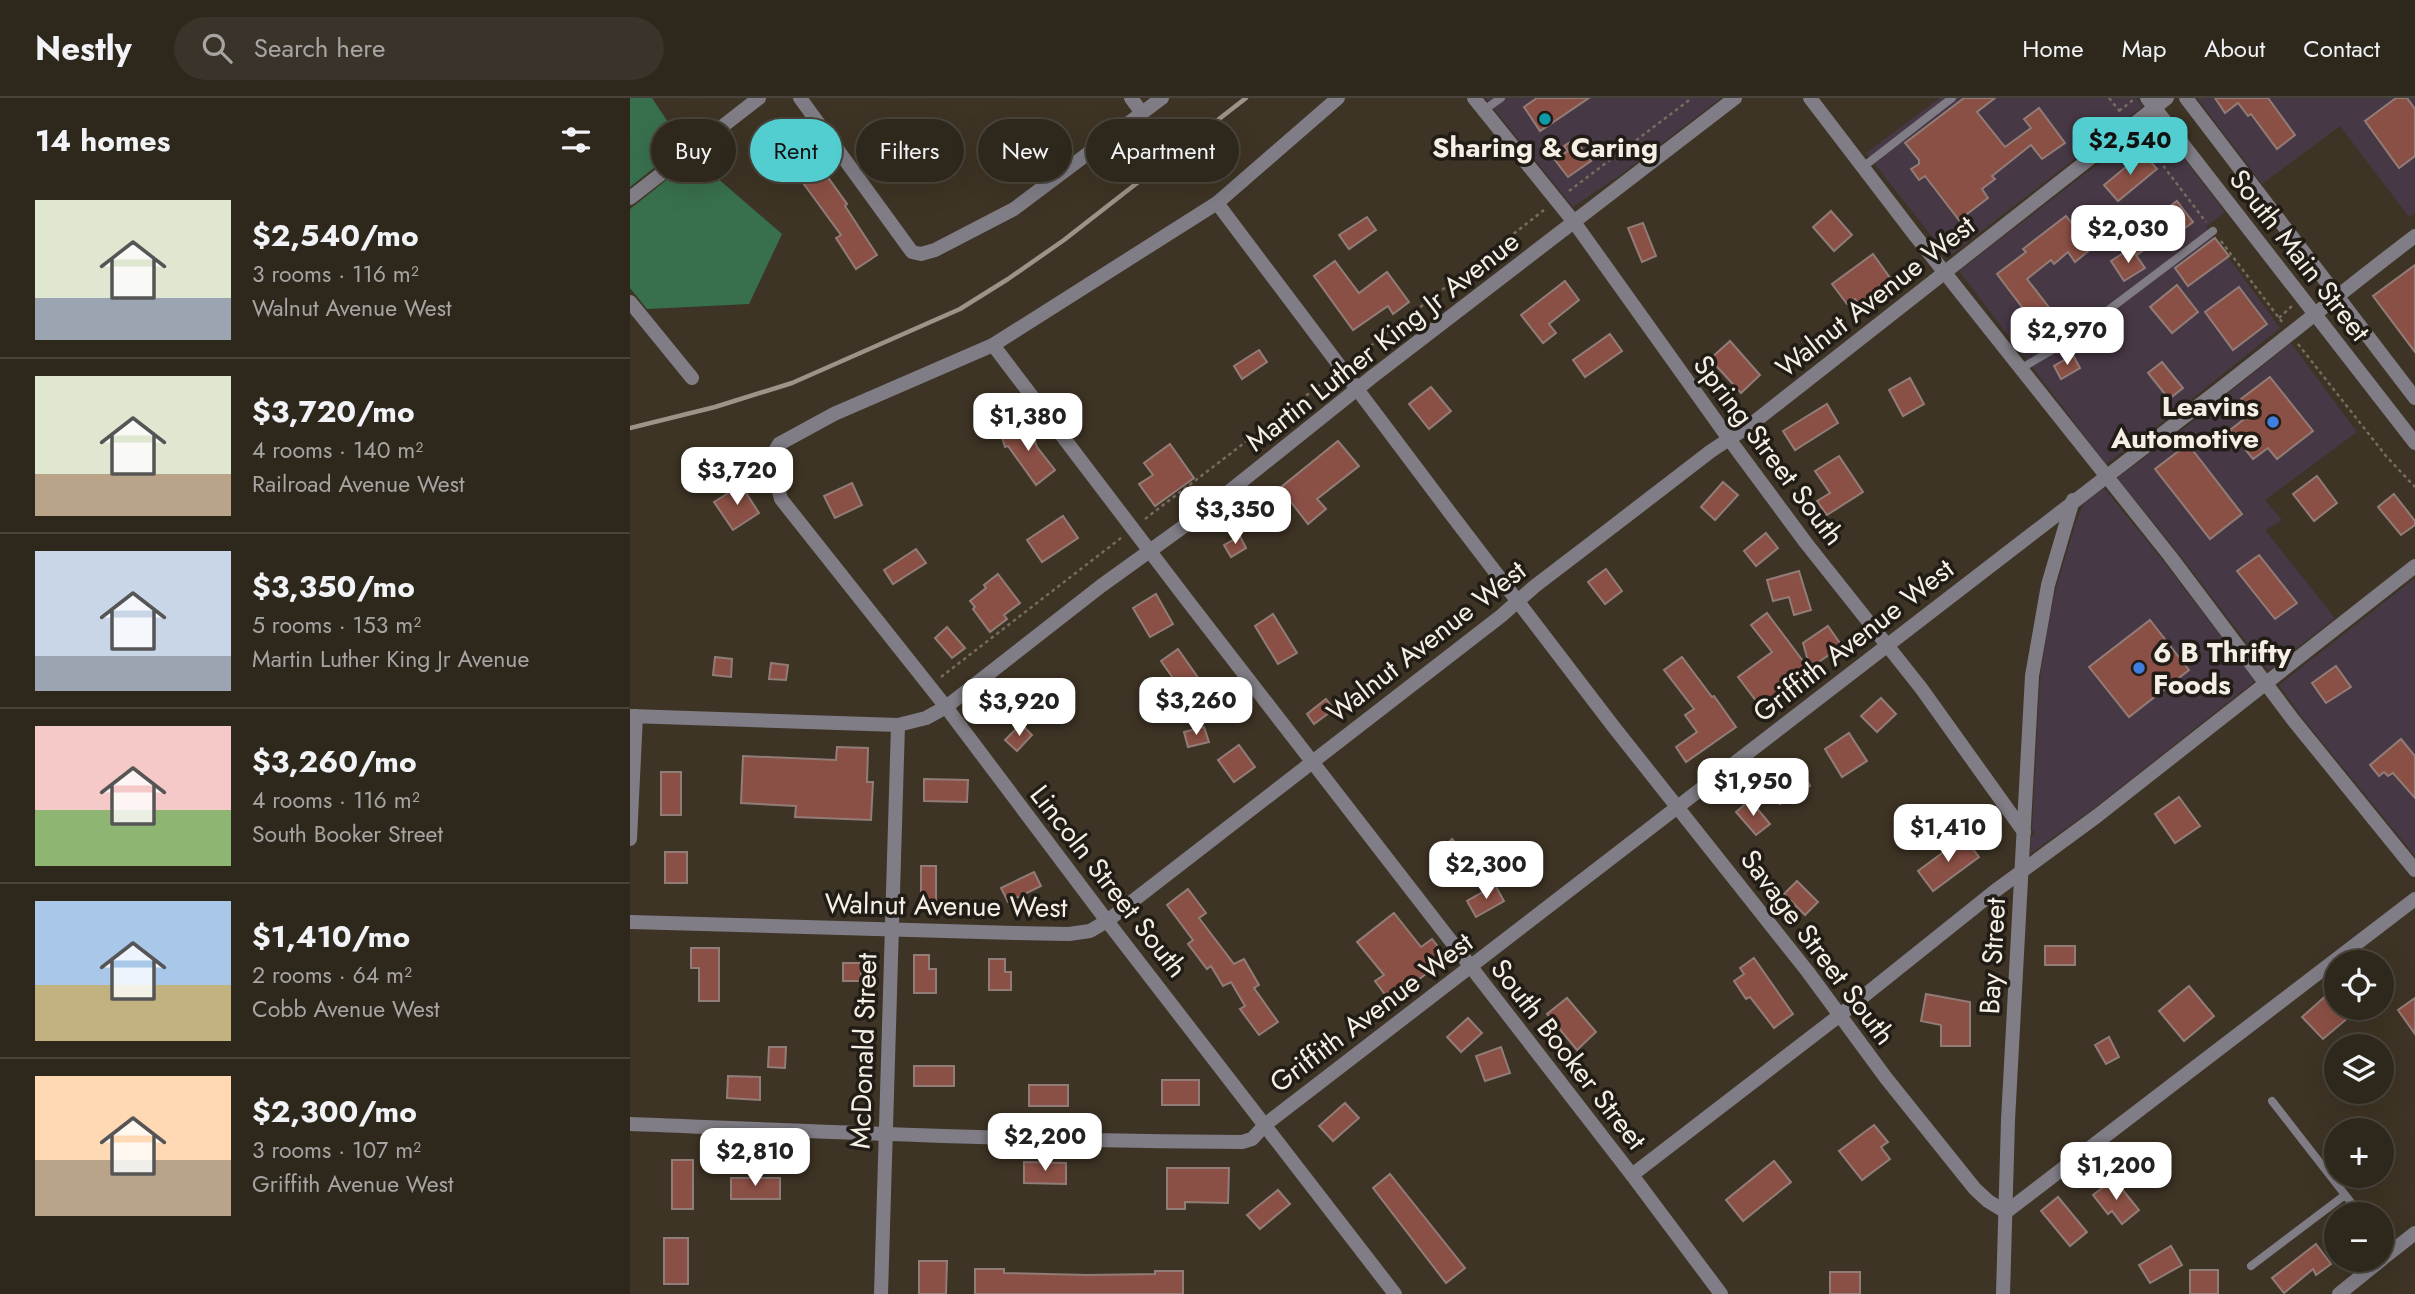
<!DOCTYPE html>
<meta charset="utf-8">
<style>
:root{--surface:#2e271c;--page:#3a3329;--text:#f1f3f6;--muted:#a7a5a3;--line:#49443b;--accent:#52cdd0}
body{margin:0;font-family:Jost,sans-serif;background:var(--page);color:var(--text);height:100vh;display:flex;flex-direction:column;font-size:26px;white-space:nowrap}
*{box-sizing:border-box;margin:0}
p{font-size:23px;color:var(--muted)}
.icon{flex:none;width:38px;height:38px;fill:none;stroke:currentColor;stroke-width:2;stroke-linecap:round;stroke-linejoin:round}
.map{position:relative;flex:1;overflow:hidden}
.sheet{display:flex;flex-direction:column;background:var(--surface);width:630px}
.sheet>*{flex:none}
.guide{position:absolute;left:21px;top:21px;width:665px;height:63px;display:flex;gap:14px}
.tools{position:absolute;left:1694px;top:852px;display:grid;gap:14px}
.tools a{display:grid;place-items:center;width:70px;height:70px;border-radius:50%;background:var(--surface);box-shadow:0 7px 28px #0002,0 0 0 2px var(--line);font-size:35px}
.price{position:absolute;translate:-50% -60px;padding:0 16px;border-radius:14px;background:#fff;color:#222;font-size:23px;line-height:46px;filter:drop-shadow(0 2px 4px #0008)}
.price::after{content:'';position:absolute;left:50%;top:42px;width:21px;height:16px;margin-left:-10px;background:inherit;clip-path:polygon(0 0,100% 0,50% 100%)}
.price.current{background:var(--accent);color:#111}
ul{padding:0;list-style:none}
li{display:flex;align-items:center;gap:21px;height:175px;padding:0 35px}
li+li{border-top:2px solid var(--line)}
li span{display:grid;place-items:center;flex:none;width:196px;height:140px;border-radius:0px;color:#555}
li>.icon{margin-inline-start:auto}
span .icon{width:84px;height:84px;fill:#fffc;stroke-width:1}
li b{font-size:30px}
h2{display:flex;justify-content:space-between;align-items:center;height:84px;padding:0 35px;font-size:30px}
.chip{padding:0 24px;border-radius:32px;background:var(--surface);box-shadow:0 7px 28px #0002,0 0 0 2px var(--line);font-size:24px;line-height:63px}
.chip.current{background:var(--accent);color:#111}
header{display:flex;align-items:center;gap:42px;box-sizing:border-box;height:98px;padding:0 35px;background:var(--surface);border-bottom:2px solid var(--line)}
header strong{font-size:33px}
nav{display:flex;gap:38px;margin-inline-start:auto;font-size:24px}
.search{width:490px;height:63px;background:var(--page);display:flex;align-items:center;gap:18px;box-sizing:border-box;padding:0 24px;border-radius:38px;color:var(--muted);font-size:26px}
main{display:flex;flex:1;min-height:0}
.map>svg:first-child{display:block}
</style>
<header>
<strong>Nestly</strong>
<div class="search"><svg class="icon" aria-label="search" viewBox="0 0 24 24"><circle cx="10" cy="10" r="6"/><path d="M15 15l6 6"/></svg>Search here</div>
<nav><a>Home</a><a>Map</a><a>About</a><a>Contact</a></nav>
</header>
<main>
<section class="sheet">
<h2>14 homes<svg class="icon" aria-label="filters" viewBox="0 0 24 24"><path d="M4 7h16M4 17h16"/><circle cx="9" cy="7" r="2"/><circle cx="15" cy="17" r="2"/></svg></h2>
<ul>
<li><span style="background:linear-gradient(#dfe7d0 70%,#9aa5b1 0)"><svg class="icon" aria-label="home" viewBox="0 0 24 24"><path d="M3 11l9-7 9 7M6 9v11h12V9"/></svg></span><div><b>$2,540/mo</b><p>3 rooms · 116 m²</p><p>Walnut Avenue West</p></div></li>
<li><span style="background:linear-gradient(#dfe7d0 70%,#b9a48a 0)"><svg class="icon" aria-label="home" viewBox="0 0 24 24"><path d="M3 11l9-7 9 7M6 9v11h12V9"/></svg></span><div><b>$3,720/mo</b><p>4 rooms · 140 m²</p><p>Railroad Avenue West</p></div></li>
<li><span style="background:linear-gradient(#c9d6e8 75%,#9aa5b1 0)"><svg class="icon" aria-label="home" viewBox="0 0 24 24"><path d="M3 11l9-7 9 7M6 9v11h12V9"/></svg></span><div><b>$3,350/mo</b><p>5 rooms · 153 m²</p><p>Martin Luther King Jr Avenue</p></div></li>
<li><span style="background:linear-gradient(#f6c9c9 60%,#8fb573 0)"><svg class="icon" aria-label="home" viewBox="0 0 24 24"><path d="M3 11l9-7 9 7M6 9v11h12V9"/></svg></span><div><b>$3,260/mo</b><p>4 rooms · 116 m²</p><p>South Booker Street</p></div></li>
<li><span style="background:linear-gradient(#a9c7e8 60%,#c2b280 0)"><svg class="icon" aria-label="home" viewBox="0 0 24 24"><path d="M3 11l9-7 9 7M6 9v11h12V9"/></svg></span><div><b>$1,410/mo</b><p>2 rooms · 64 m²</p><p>Cobb Avenue West</p></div></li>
<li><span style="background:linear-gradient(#ffd9b3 60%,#b9a48a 0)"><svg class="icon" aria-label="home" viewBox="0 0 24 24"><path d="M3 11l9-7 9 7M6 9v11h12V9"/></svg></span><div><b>$2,300/mo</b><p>3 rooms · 107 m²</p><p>Griffith Avenue West</p></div></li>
</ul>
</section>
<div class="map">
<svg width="1785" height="1196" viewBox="0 0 1785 1196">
<rect width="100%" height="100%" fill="#3e3425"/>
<g fill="#473845">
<polygon points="855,0 1091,0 993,75 943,109"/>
<polygon points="1310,0 1506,0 1513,8 1318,159 1236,55"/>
<polygon points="1567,0 1785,0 1785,115 1779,119 1710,28 1632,86"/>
<polygon points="1525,22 1595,114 1576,129 1650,230 1547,313 1476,366 1329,173"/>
<polygon points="1661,245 1727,334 1635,402 1652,422 1635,432 1705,520 1638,573 1546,452 1487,380 1556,329"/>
<polygon points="1474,390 1534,464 1625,583 1463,711 1400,756 1401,739 1405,735 1402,731 1410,579 1418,528 1426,490 1447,420 1455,404"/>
<polygon points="1785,480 1785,758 1670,617 1649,587"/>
</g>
<g fill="#38704d">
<polygon points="0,0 22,0 53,47 0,89"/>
<polygon points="64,60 152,136 119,206 17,211 0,190 0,111"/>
</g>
<g fill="#8b5045" stroke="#927c77" stroke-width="2">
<polygon points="907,0 959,0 910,33 894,9"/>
<polygon points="1334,0 1365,0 1347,14 1375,49 1401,30 1394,21 1409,10 1435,45 1412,61 1401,47 1362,78 1365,81 1352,91 1358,100 1329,122 1295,78 1289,82 1281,71 1289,66 1289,62 1275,45"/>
<polygon points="1585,0 1638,0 1665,37 1647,51 1621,16 1618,18 1608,5 1595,15"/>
<polygon points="1766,0 1777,0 1785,11 1785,58 1769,70 1735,23"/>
<polygon points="150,25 182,72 189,67 217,106 215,108 247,157 226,171 206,140 211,137 157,63 150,67 130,38"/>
<polygon points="283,31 292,45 259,66 250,52"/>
<polygon points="945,41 961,63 938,79 925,62 938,53 934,48"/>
<polygon points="1513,55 1527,71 1488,103 1474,87"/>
<polygon points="1547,103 1563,124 1540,141 1536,135 1507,157 1496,141"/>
<polygon points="1201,113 1222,137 1204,153 1183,129"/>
<polygon points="1436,118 1462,150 1445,164 1438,154 1424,166 1421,162 1397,181 1431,225 1414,238 1367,176 1396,154 1393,151"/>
<polygon points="737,119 746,132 719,151 709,137"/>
<polygon points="1013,125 1026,158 1012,164 998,130"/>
<polygon points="1585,140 1599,158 1558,188 1545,170"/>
<polygon points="1501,150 1515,170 1494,183 1481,163"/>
<polygon points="1243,156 1263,184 1230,208 1225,201 1217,206 1202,186"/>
<polygon points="705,163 729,195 757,174 779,204 763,216 758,208 723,232 684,178"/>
<polygon points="1785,167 1785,254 1743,198"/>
<polygon points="935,183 949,202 919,226 926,235 913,245 891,217"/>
<polygon points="1547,187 1568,214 1542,235 1520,209"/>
<polygon points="1609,189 1637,226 1603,252 1575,214"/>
<polygon points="980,236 992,253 955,279 943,262"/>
<polygon points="1100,243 1130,277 1111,295 1080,261"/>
<polygon points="629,252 637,264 612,281 604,268"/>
<polygon points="1443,257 1450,270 1431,281 1424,268"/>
<polygon points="1532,264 1553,290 1539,301 1518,275"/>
<polygon points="1640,279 1683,333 1647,361 1638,350 1623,361 1600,332 1622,315 1611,301"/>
<polygon points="1280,280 1294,306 1273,318 1259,292"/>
<polygon points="801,289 821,313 799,331 779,306"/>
<polygon points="1197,306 1208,325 1165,352 1153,333"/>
<polygon points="399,326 407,349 425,372 406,387 378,348 375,349 371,336"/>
<polygon points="708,343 729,368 687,401 696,411 678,426 650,390"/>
<polygon points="540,346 564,380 525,408 509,386 523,377 514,365"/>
<polygon points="1558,346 1612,416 1580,441 1525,371"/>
<polygon points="1209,358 1233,394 1197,417 1187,403 1200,395 1185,373"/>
<polygon points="1687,378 1707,405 1684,423 1663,396"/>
<polygon points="1093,384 1108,397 1085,422 1071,409"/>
<polygon points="222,385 232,407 205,420 194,398"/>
<polygon points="111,387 129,415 103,432 84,404"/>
<polygon points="1764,396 1785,423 1785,427 1771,437 1748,409"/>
<polygon points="433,418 448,440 412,464 397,442"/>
<polygon points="1136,435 1148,450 1126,468 1114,453"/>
<polygon points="610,438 616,450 601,459 594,447"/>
<polygon points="286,451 296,465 263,486 254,472"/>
<polygon points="1629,457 1667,505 1645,521 1607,473"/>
<polygon points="976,471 992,493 975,506 958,484"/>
<polygon points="1169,473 1181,512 1164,517 1159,499 1143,503 1137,482"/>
<polygon points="368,476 390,505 374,517 377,521 360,534 343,511 345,509 340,503 356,490 354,487"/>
<polygon points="526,496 543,526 520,539 503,510"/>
<polygon points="1137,515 1179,571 1130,608 1108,579 1142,554 1121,527"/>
<polygon points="643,516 667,555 648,566 625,528"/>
<polygon points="1520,522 1559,572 1499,619 1459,569"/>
<polygon points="1198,528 1212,548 1180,570 1173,545"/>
<polygon points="317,529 335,550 322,560 305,540"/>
<polygon points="548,551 574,588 583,581 597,599 571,620 531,563"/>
<polygon points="85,559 102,561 101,579 83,577"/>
<polygon points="1052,559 1082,599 1084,598 1106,629 1056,664 1046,649 1067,634 1055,617 1064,611 1034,572"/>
<polygon points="141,565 158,567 156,582 139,581"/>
<polygon points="1706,568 1721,589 1696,605 1682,585"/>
<polygon points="1251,600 1266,616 1247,634 1231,618"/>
<polygon points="696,601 704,611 684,626 677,616"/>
<polygon points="391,626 402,637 387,653 375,642"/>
<polygon points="574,629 579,644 558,649 554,634"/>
<polygon points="1219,635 1237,663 1212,679 1195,651"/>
<polygon points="1771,641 1785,658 1785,700 1763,675 1758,678 1754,674 1749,678 1740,667"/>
<polygon points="609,647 625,669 604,684 588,662"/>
<polygon points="207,649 238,650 237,684 243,684 241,722 165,719 166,708 111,705 113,658 206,662"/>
<polygon points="1170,669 1180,688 1150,706 1139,687"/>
<rect x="31" y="674" width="20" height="43"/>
<polygon points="294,681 338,682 337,704 294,703"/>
<polygon points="1549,699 1570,728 1545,745 1525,716"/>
<polygon points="1120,702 1140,726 1126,737 1106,714"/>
<polygon points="1334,739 1349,759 1303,793 1288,773"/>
<polygon points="822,741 832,752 813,770 803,759"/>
<rect x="35" y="754" width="22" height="31"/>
<rect x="291" y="768" width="15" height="41"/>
<polygon points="404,774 411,788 378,804 371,790"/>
<polygon points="1167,783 1188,804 1175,817 1154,796"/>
<polygon points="865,787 874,803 846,819 837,803"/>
<polygon points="558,791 576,815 569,820 604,866 614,861 629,887 624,890 648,924 629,937 610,911 615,908 601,884 593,888 581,868 577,871 558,846 563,842 537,807"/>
<polygon points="764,815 791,849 802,841 817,860 760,903 745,883 754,877 727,844"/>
<rect x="1415" y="848" width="30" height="19"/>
<polygon points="61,850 89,850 89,903 69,903 69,870 61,870"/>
<polygon points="284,857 299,857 299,871 306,871 306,895 284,895"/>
<polygon points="1124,860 1163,916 1144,930 1120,899 1116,901 1104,883 1114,876 1110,870"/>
<polygon points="359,861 375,861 375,874 381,874 381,892 359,892"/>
<rect x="213" y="865" width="18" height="18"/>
<polygon points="1559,888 1584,918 1554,943 1529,913"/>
<polygon points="1296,896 1340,904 1340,948 1311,948 1311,927 1291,923"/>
<polygon points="1698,896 1706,905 1706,910 1711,910 1719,919 1693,941 1672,919"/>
<polygon points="937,900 966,934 947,952 917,916"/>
<polygon points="1785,900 1785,936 1768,912"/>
<polygon points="838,920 852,935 831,954 817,939"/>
<polygon points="1479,939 1489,959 1476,966 1465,947"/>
<polygon points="139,949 156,949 155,970 138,969"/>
<polygon points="871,949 880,975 855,983 846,958"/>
<rect x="284" y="968" width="40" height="20"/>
<polygon points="98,978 130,979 130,1002 97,1000"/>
<rect x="532" y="982" width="37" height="25"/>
<rect x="399" y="987" width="39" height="21"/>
<polygon points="715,1005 729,1020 703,1043 689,1028"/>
<polygon points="1244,1027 1258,1044 1251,1049 1260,1061 1232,1082 1209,1053"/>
<rect x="42" y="1062" width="21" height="49"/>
<polygon points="1144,1063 1161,1084 1113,1123 1096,1102"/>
<polygon points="394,1064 436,1065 436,1086 394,1085"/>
<polygon points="537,1070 599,1070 598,1105 555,1104 555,1111 537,1111"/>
<polygon points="760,1076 835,1170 816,1185 743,1090"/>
<rect x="101" y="1080" width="49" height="21"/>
<polygon points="1484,1081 1509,1112 1492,1126 1482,1113 1478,1116 1463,1097"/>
<polygon points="648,1092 660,1106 630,1131 617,1117"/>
<polygon points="1428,1099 1457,1134 1440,1148 1411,1113"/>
<rect x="34" y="1140" width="24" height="46"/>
<polygon points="1686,1146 1701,1166 1686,1177 1683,1171 1654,1195 1642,1180"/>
<polygon points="1541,1148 1552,1167 1520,1185 1509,1167"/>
<polygon points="289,1163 317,1163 316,1196 289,1196"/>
<polygon points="345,1171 374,1171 374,1175 457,1177 525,1176 525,1173 553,1173 553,1196 345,1196"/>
<rect x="1560" y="1172" width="28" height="24"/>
<rect x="1200" y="1174" width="30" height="22"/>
</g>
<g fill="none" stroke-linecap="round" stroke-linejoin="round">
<g stroke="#766d5f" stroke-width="2.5" stroke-dasharray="3.5 3.5" stroke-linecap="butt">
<polyline points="1479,0 1492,16"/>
<polyline points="1489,13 1503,2"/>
<polyline points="1512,40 1576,124"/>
<polyline points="939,93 1062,0"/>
<polyline points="1591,143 1652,224"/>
<polyline points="1649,220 1662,208"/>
<polyline points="1668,246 1756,358 1785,389"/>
<polyline points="724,261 914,112"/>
<polyline points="515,421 699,280"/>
<polyline points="311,579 491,440"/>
</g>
<g stroke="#807d86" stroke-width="8">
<polyline points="854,12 871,0"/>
<polyline points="1233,69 1322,0"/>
<polyline points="1390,271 1436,244 1583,133"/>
<polyline points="1642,1003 1730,1116"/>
<polyline points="1621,1168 1715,1097"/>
</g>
<g stroke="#807d86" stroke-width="14">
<polyline points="170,0 282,154 291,156 305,152 384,111 532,0"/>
<polyline points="501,0 512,15"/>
<polyline points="708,0 587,105 363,247 204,316 149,346 140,361 151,401 316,609 477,823 765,1196"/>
<polyline points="844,0 944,124 1099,341 1176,445 1291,590 1394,734"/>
<polyline points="1180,0 1284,136 1540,458 1664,623 1785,772"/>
<polyline points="0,100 129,0"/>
<polyline points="587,105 824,420 983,628 1178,874 1256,980 1345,1091 1358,1103 1376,1114 1785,801"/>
<polyline points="0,204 62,280"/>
<polyline points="363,247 557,502 1002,1077 1091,1196"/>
<polyline points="0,618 268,627 296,620 316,609 471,488 571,416 742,279 1105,0"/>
<polyline points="0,741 6,618"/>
<polyline points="0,824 385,835 439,836 460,833 477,823 871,518 905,488 977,433 1081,353 1119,328 1537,0"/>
<path d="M0 1026C204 1034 408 1043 612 1044L622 1041 636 1026C940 792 1244 556 1550 322 1629 262 1706 198 1785 138"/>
<polyline points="1002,1077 1210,917 1365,793 1467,718 1785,468"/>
<polyline points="1752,1161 1785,1135"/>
<polyline points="251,1196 268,627"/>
<polyline points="1373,1196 1378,1022 1402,578 1418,487 1443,402"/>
<polyline points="1709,1196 1751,1162"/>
</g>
<g stroke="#807d86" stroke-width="14">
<polyline points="1517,0 1785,345"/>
<polyline points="1556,0 1785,300"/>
</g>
<polyline stroke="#9c9488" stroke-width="4.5" points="0,330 85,309 162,285 330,211 378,181 434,142 616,0"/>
</g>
<circle fill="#0f9aa8" stroke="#211d16" stroke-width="2.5" cx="915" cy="21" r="7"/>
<g fill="#3f7fe0" stroke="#211d16" stroke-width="2.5">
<circle cx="1643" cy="324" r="7"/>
<circle cx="1509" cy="570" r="7"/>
</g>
<g text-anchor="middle" stroke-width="7" stroke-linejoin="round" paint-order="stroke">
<g font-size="28" font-weight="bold" fill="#f5efe5" stroke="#211d16">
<text x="915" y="59">Sharing &amp; Caring</text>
<text x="1629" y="318" text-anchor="end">Leavins<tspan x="1629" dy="32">Automotive</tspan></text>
<text x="1523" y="564" text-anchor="start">6 B Thrifty<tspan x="1523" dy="32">Foods</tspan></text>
</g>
<g font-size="28" fill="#f5efe5" stroke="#211d16">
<text transform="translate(1670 157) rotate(52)" y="10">South Main Street</text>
<text transform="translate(1245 198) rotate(-38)" y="10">Walnut Avenue West</text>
<text transform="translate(752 243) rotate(-38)" y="10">Martin Luther King Jr Avenue</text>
<text transform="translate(1139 352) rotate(53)" y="10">Spring Street South</text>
<text transform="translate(1223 542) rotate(-38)" y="10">Griffith Avenue West</text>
<text transform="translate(796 543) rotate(-38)" y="10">Walnut Avenue West</text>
<text transform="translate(479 783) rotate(52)" y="10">Lincoln Street South</text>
<text transform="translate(316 807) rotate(1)" y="10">Walnut Avenue West</text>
<text transform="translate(1188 849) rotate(53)" y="10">Savage Street South</text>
<text transform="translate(1362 858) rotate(-87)" y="10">Bay Street</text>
<text transform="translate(741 914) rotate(-37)" y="10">Griffith Avenue West</text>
<text transform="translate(233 953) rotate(-88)" y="10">McDonald Street</text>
<text transform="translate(939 956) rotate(52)" y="10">South Booker Street</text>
</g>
</g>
</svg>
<div class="tools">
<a><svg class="icon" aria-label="locate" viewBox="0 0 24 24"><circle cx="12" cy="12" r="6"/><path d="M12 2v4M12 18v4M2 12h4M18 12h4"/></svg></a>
<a><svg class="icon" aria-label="layers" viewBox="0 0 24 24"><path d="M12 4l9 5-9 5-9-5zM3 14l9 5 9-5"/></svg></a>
<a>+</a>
<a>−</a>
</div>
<b class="price current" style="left:1500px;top:79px">$2,540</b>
<b class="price" style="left:1498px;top:167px">$2,030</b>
<b class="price" style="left:1437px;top:269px">$2,970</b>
<b class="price" style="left:398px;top:355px">$1,380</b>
<b class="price" style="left:107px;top:409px">$3,720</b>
<b class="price" style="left:605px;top:448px">$3,350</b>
<b class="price" style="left:566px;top:639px">$3,260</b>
<b class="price" style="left:389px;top:640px">$3,920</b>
<b class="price" style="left:1123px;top:720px">$1,950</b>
<b class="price" style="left:1318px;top:766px">$1,410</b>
<b class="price" style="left:856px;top:803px">$2,300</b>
<b class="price" style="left:415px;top:1075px">$2,200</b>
<b class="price" style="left:125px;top:1090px">$2,810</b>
<b class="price" style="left:1486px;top:1104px">$1,200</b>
<div class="guide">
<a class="chip">Buy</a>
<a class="chip current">Rent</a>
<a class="chip">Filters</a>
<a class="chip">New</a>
<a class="chip">Apartment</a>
</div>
</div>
</main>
